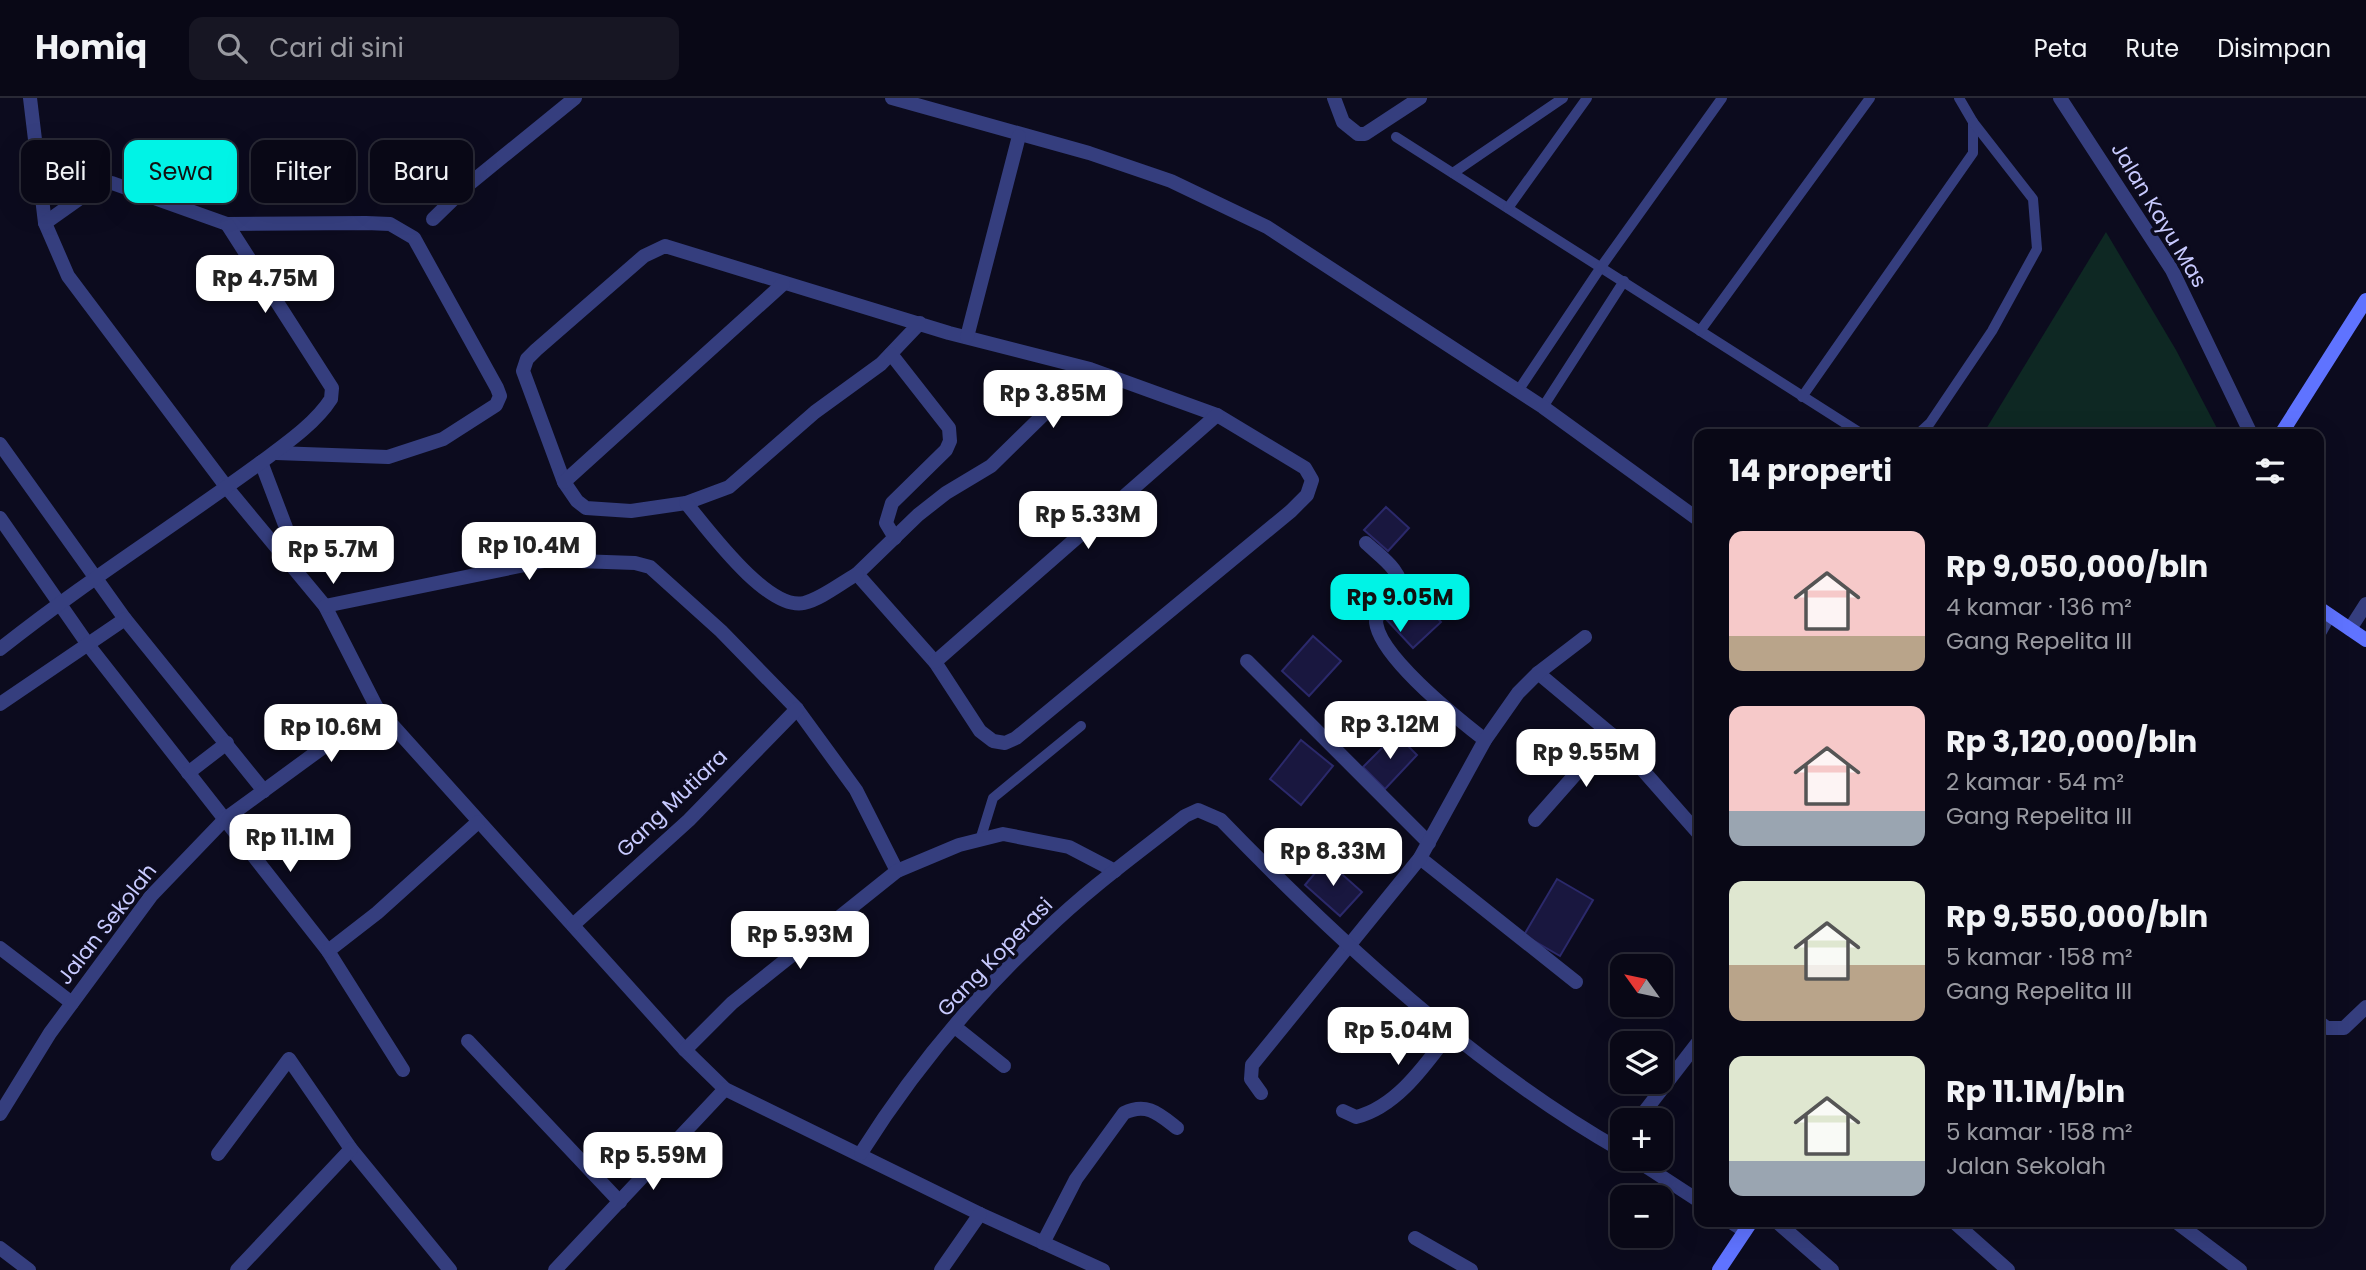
<!DOCTYPE html>
<html lang="id">
<meta charset="utf-8">
<style>
:root{--surface:#090816;--page:#171623;--text:#f1f3f6;--muted:#999aa1;--line:#292935;--accent:#00f3e6}
body{margin:0;font-family:Poppins,sans-serif;background:var(--page);color:var(--text);height:100vh;display:flex;flex-direction:column;font-size:26px;white-space:nowrap}
*{box-sizing:border-box;margin:0}
p{font-size:23px;color:var(--muted)}
.icon{flex:none;width:38px;height:38px;fill:none;stroke:currentColor;stroke-width:2;stroke-linecap:round;stroke-linejoin:round}
.map{position:relative;flex:1;overflow:hidden}
.drawer{position:absolute;left:1694px;top:331px;width:630px;height:798px;display:flex;flex-direction:column;background:var(--surface);border-radius:14px;box-shadow:0 7px 28px #0002,0 0 0 2px var(--line)}
.drawer>*{flex:none}
.hud{position:absolute;left:21px;top:42px;width:665px;height:63px;display:flex;gap:14px}
.needle{width:46px;rotate:303deg}
.fabs{position:absolute;left:1610px;top:856px;display:grid;gap:14px}
.fabs a{display:grid;place-items:center;width:63px;height:63px;border-radius:14px;background:var(--surface);box-shadow:0 7px 28px #0002,0 0 0 2px var(--line);font-size:35px}
.price{position:absolute;translate:-50% -60px;padding:0 16px;border-radius:14px;background:#fff;color:#222;font-size:23px;line-height:46px;filter:drop-shadow(0 2px 4px #0008)}
.price::after{content:'';position:absolute;left:50%;top:42px;width:21px;height:16px;margin-left:-10px;background:inherit;clip-path:polygon(0 0,100% 0,50% 100%)}
.price.selected{background:var(--accent);color:#111}
ul{padding:0;list-style:none}
li{display:flex;align-items:center;gap:21px;height:175px;padding:0 35px}
li span{display:grid;place-items:center;flex:none;width:196px;height:140px;border-radius:14px;color:#555}
li>.icon{margin-inline-start:auto}
span .icon{width:84px;height:84px;fill:#fffc;stroke-width:1}
li b{font-size:30px}
h2{display:flex;justify-content:space-between;align-items:center;height:84px;padding:0 35px;font-size:30px}
.pill{padding:0 24px;border-radius:14px;background:var(--surface);box-shadow:0 7px 28px #0002,0 0 0 2px var(--line);font-size:24px;line-height:63px}
.pill.selected{background:var(--accent);color:#111}
header{display:flex;align-items:center;gap:42px;box-sizing:border-box;height:98px;padding:0 35px;background:var(--surface);border-bottom:2px solid var(--line)}
header strong{font-size:33px}
nav{display:flex;gap:38px;margin-inline-start:auto;font-size:24px}
.search{width:490px;height:63px;background:var(--page);display:flex;align-items:center;gap:18px;box-sizing:border-box;padding:0 24px;border-radius:14px;color:var(--muted);font-size:26px}
.map>svg:first-child{display:block}
</style>
<header>
<strong>Homiq</strong>
<div class="search"><svg class="icon" aria-label="search" viewBox="0 0 24 24"><circle cx="10" cy="10" r="6"/><path d="M15 15l6 6"/></svg>Cari di sini</div>
<nav><a>Peta</a><a>Rute</a><a>Disimpan</a></nav>
</header>
<div class="map">
<svg width="2366" height="1172" viewBox="0 0 2366 1172">
<rect width="100%" height="100%" fill="#0c0b1e"/>
<polygon fill="#0e2823" points="2106,134 2176,252 2220,336 1983,336"/>
<g fill="#19173f" stroke="#2b296b" stroke-width="2">
<polygon points="1386,409 1409,430 1388,453 1364,432"/>
<polygon points="1413,494 1441,524 1413,550 1385,520"/>
<polygon points="1313,538 1341,563 1309,598 1282,573"/>
<polygon points="1396,636 1417,657 1385,691 1363,669"/>
<polygon points="1301,642 1333,668 1301,707 1270,681"/>
<polygon points="1326,762 1362,794 1340,818 1305,787"/>
<polygon points="1557,781 1593,802 1560,858 1524,837"/>
</g>
<g fill="none" stroke-linecap="round" stroke-linejoin="round">
<g stroke="#353e7e" stroke-width="10">
<polyline points="1396,39 1862,336"/>
<polyline points="1453,75 1563,0"/>
<polyline points="1508,110 1587,0"/>
<polyline points="1700,233 1870,0"/>
<polyline points="1518,293 1601,169 1722,0"/>
<polyline points="1802,299 1973,55 1973,24 1959,0"/>
<polyline points="1543,309 1624,183"/>
<polyline points="1918,336 1930,325 1992,233 2037,151 2033,101 1973,24"/>
<polyline points="980,742 993,700 1081,628"/>
</g>
<g stroke="#353e7e" stroke-width="14">
<polyline points="30,0 45,125 68,178 228,391 325,508 377,610 685,952 725,991 980,1116 1103,1172"/>
<polyline points="892,0 1089,55 1171,83 1267,129 1543,309 1699,422"/>
<polyline points="1334,0 1343,24 1358,36 1365,36 1420,0"/>
<polyline points="2060,0 2172,172 2251,336"/>
<polyline points="433,121 468,87 575,0"/>
<polyline points="45,125 93,91 112,85 227,126 366,125 390,126 414,140 497,290 500,298 496,307 443,341 388,359 276,355"/>
<polyline points="920,225 881,266 815,314 729,389 686,405 631,413 586,410 577,403 564,384 523,273 527,261 536,252 644,158 665,148 949,235 1090,271 1217,317 1305,370 1312,382 1307,397 1291,413 1016,640 1005,645 993,643 980,633 935,564 857,476 918,417 946,395 991,368 1090,271"/>
<polyline points="967,239 1019,38"/>
<polyline points="891,256 949,330 950,343 946,352 892,405 886,425 895,440"/>
<polyline points="0,346 125,521 264,693"/>
<polyline points="261,364 301,469"/>
<polyline points="564,384 783,186"/>
<path d="M686 405C707 430 767 513 804 505 821 501 841 485 857 476"/>
<polyline points="0,420 89,548 328,853 403,972"/>
<path d="M1366 445C1382 460 1402 472 1402 495L1376 520C1373 554 1458 621 1485 642"/>
<polyline points="325,508 549,462 635,465 650,469 721,533 797,611 856,692 897,773"/>
<polyline points="2350,531 2366,506"/>
<polyline points="2319,535 2329,517"/>
<path d="M0 551C84 484 174 428 260 365 284 347 315 326 331 301L332 290 227 126"/>
<polyline points="1247,563 1429,745"/>
<polyline points="935,564 1217,317"/>
<polyline points="1538,575 1611,636 1699,736"/>
<polyline points="0,606 125,521"/>
<polyline points="188,675 227,645"/>
<polyline points="1535,722 1611,636"/>
<polyline points="1420,760 1576,884"/>
<polyline points="573,827 689,722 797,611"/>
<polyline points="0,850 72,905"/>
<polyline points="328,853 377,815 478,724"/>
<polyline points="2319,924 2327,930 2344,930 2366,909"/>
<polyline points="955,929 1004,968"/>
<polyline points="468,943 620,1104"/>
<polyline points="685,952 732,905 897,773 959,747 1003,736 1069,749 1115,773"/>
<polyline points="1261,995 1251,981 1252,967 1420,760 1485,642 1518,595 1538,575 1585,539"/>
<path d="M1343 1013 1356 1019C1397 1009 1426 966 1451 933"/>
<polyline points="0,1016 50,935 151,798 225,721 377,610"/>
<polyline points="1638,1022 1699,943"/>
<path d="M861 1055C912 974 975 898 1045 833 1088 791 1138 755 1185 718L1198 712 1221 722C1338 843 1476 970 1622 1053"/>
<polyline points="218,1056 289,961 351,1051 450,1172"/>
<polyline points="1633,1060 1699,1103"/>
<polyline points="1731,1124 1745,1133"/>
<polyline points="1777,1124 1832,1172"/>
<polyline points="1954,1124 2008,1172"/>
<polyline points="2176,1124 2240,1172"/>
<polyline points="1415,1140 1471,1172"/>
<path d="M1043 1145 1076 1081 1124 1015C1147 1004 1159 1016 1177 1030"/>
<polyline points="0,1150 29,1172"/>
<polyline points="237,1172 351,1051"/>
<polyline points="555,1172 725,991"/>
<polyline points="941,1172 980,1116"/>
</g>
<g stroke="#5f73ff" stroke-width="14">
<polyline points="2281,336 2366,202"/>
<polyline points="2319,510 2366,542"/>
<polyline points="1719,1172 1751,1124"/>
</g>
</g>
<g text-anchor="middle" stroke-width="7" stroke-linejoin="round" paint-order="stroke">
<g font-size="21" fill="#c8caff" stroke="#0c0b1e">
<text transform="translate(2159 117) rotate(59)" y="7">Jalan Kayu Mas</text>
<text transform="translate(672 705) rotate(-44)" y="7">Gang Mutiara</text>
<text transform="translate(107 826) rotate(-52)" y="7">Jalan Sekolah</text>
<text transform="translate(995 859) rotate(-46)" y="7">Gang Koperasi</text>
</g>
</g>
</svg>
<div class="fabs">
<a><svg class="needle" viewBox="-14 -14 28 28"><path d="M0-13l5 13h-10z" fill="#e53935"/><path d="M0 13l5-13h-10z" fill="#999aa1"/></svg></a>
<a><svg class="icon" aria-label="layers" viewBox="0 0 24 24"><path d="M12 4l9 5-9 5-9-5zM3 14l9 5 9-5"/></svg></a>
<a>+</a>
<a>−</a>
</div>
<b class="price" style="left:265px;top:217px">Rp 4.75M</b>
<b class="price" style="left:1053px;top:332px">Rp 3.85M</b>
<b class="price" style="left:1088px;top:453px">Rp 5.33M</b>
<b class="price" style="left:529px;top:484px">Rp 10.4M</b>
<b class="price" style="left:333px;top:488px">Rp 5.7M</b>
<b class="price selected" style="left:1400px;top:536px">Rp 9.05M</b>
<b class="price" style="left:1390px;top:663px">Rp 3.12M</b>
<b class="price" style="left:331px;top:666px">Rp 10.6M</b>
<b class="price" style="left:1586px;top:691px">Rp 9.55M</b>
<b class="price" style="left:290px;top:776px">Rp 11.1M</b>
<b class="price" style="left:1333px;top:790px">Rp 8.33M</b>
<b class="price" style="left:800px;top:873px">Rp 5.93M</b>
<b class="price" style="left:1398px;top:969px">Rp 5.04M</b>
<b class="price" style="left:653px;top:1094px">Rp 5.59M</b>
<div class="hud">
<a class="pill">Beli</a>
<a class="pill selected">Sewa</a>
<a class="pill">Filter</a>
<a class="pill">Baru</a>
</div>
<section class="drawer">
<h2>14 properti<svg class="icon" aria-label="filters" viewBox="0 0 24 24"><path d="M4 7h16M4 17h16"/><circle cx="9" cy="7" r="2"/><circle cx="15" cy="17" r="2"/></svg></h2>
<ul>
<li><span style="background:linear-gradient(#f6c9c9 75%,#b9a48a 0)"><svg class="icon" aria-label="home" viewBox="0 0 24 24"><path d="M3 11l9-7 9 7M6 9v11h12V9"/></svg></span><div><b>Rp 9,050,000/bln</b><p>4 kamar · 136 m²</p><p>Gang Repelita III</p></div></li>
<li><span style="background:linear-gradient(#f6c9c9 75%,#9aa5b1 0)"><svg class="icon" aria-label="home" viewBox="0 0 24 24"><path d="M3 11l9-7 9 7M6 9v11h12V9"/></svg></span><div><b>Rp 3,120,000/bln</b><p>2 kamar · 54 m²</p><p>Gang Repelita III</p></div></li>
<li><span style="background:linear-gradient(#dfe7d0 60%,#b9a48a 0)"><svg class="icon" aria-label="home" viewBox="0 0 24 24"><path d="M3 11l9-7 9 7M6 9v11h12V9"/></svg></span><div><b>Rp 9,550,000/bln</b><p>5 kamar · 158 m²</p><p>Gang Repelita III</p></div></li>
<li><span style="background:linear-gradient(#dfe7d0 75%,#9aa5b1 0)"><svg class="icon" aria-label="home" viewBox="0 0 24 24"><path d="M3 11l9-7 9 7M6 9v11h12V9"/></svg></span><div><b>Rp 11.1M/bln</b><p>5 kamar · 158 m²</p><p>Jalan Sekolah</p></div></li>
</ul>
</section>
</div>
